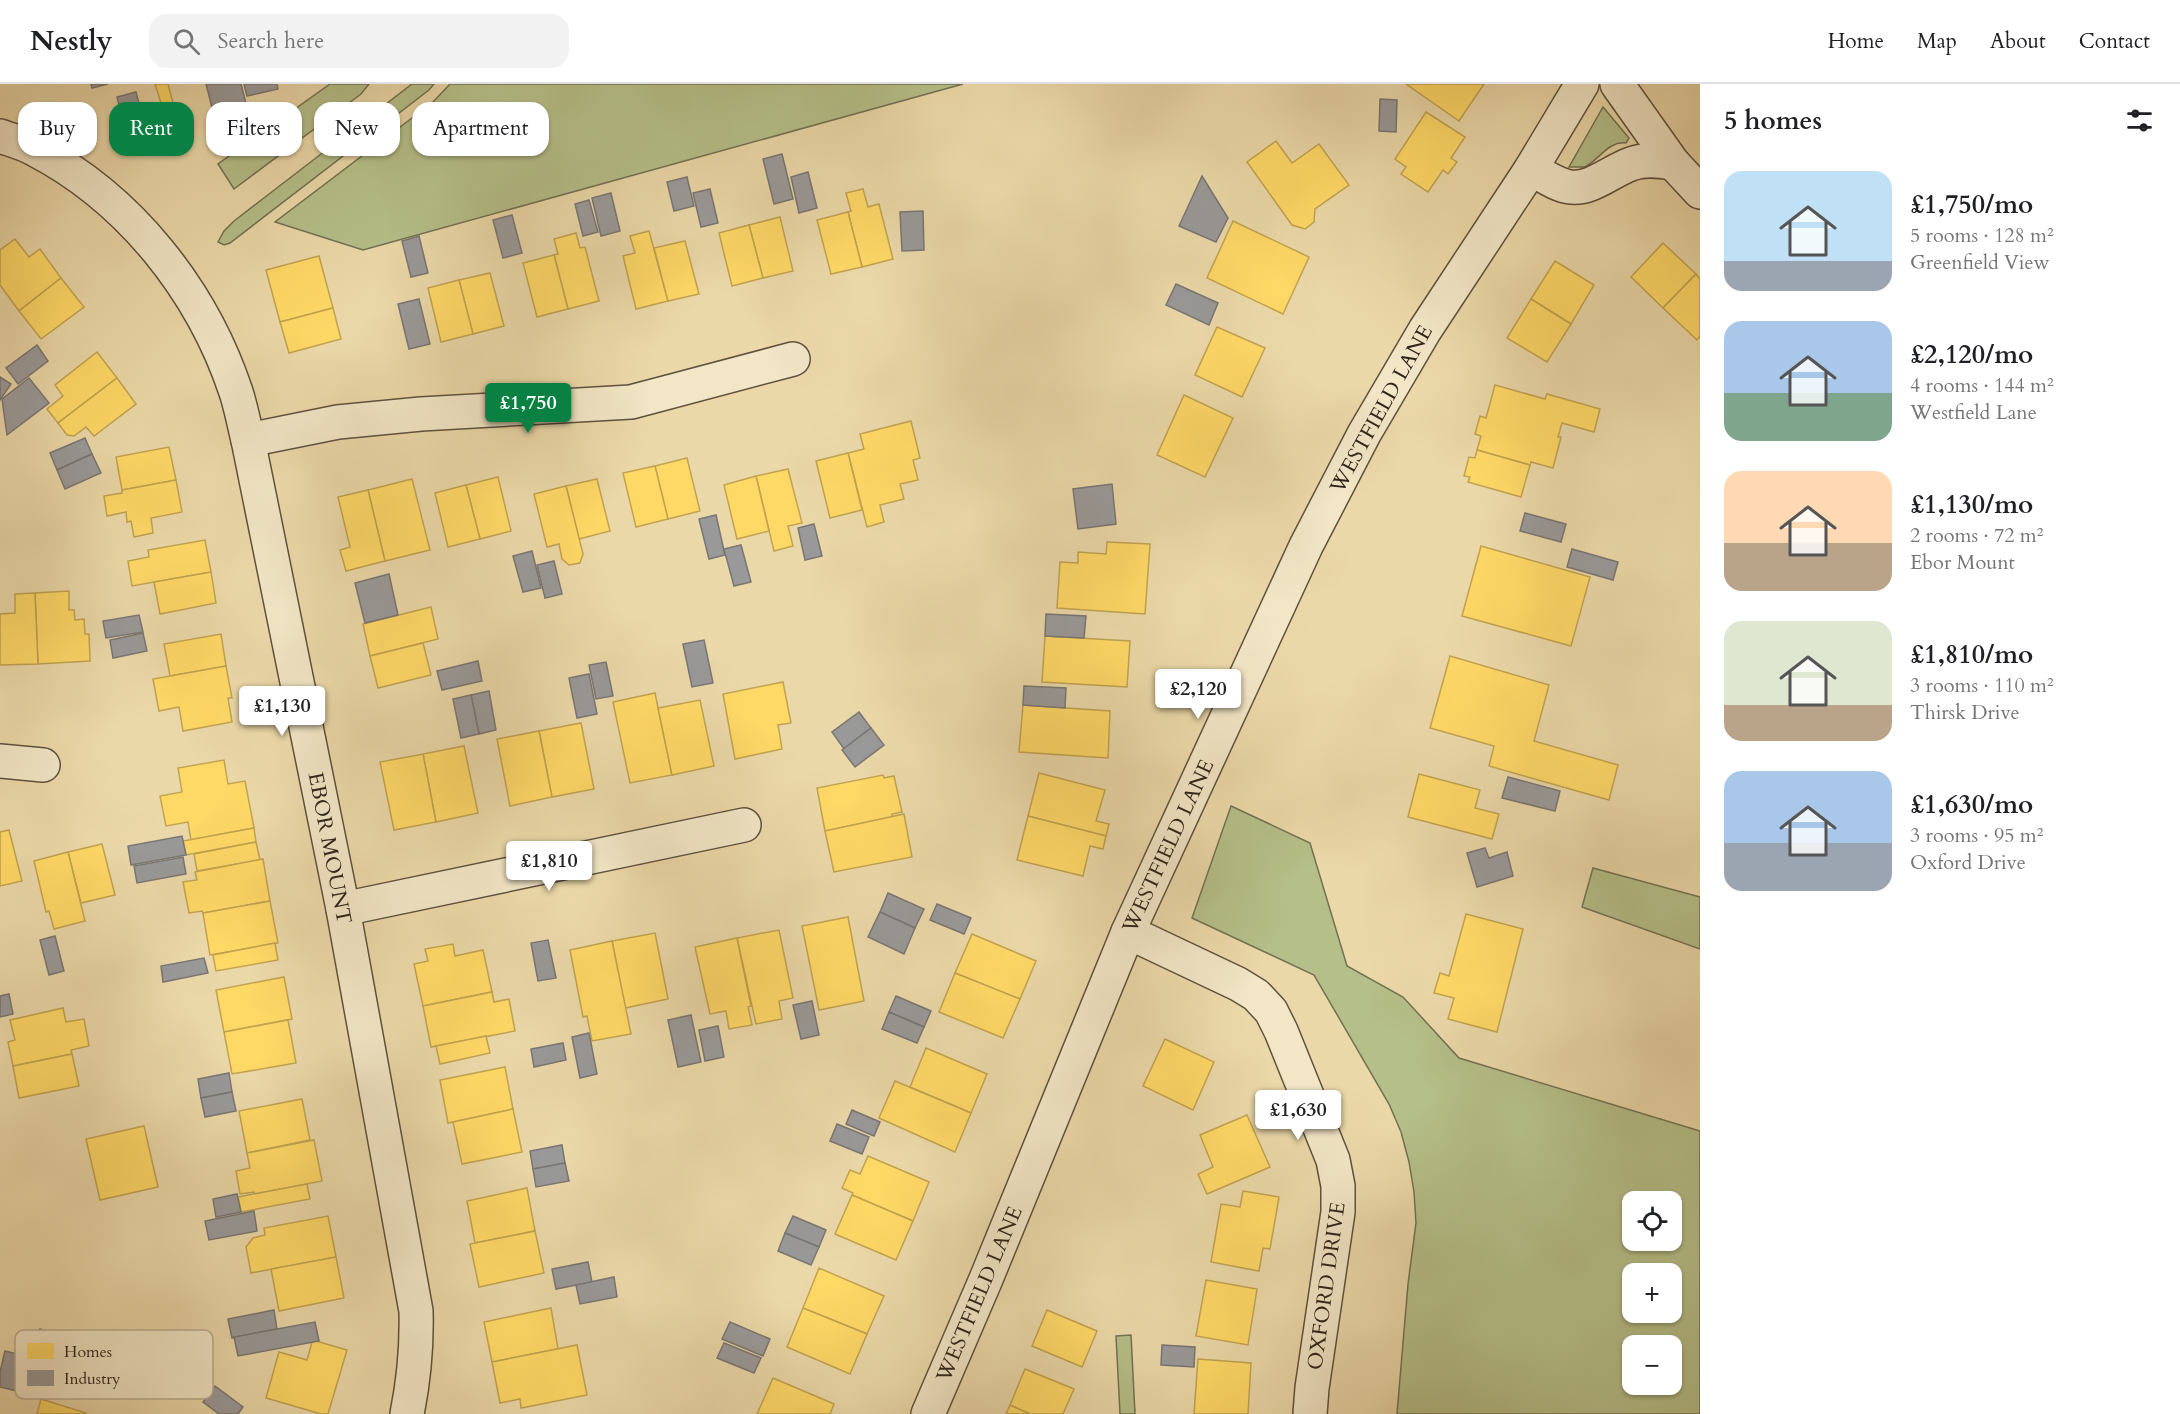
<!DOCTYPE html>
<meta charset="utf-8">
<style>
:root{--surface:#fff;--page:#f2f2f2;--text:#202124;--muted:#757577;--line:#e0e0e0;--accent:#0b8043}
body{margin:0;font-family:Cardo,serif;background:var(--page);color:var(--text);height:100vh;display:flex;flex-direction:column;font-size:22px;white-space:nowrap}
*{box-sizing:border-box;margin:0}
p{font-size:20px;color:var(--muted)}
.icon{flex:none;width:33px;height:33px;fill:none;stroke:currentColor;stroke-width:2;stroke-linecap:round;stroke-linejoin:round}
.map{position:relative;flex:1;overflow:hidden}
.side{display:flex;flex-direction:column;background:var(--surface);width:480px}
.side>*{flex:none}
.guide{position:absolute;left:18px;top:18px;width:570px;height:54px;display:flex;gap:12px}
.fabs{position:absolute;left:1622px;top:1107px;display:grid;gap:12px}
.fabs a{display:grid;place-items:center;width:60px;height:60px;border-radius:12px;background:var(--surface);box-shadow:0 2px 4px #0004;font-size:30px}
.price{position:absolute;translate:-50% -51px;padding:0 14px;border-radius:6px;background:#fff;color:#222;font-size:20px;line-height:39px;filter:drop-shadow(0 2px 3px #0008)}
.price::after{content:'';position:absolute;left:50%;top:36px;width:18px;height:14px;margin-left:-9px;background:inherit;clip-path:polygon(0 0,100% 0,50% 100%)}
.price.selected{background:var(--accent);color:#fff}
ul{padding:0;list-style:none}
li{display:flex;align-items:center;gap:18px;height:150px;padding:0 24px}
li span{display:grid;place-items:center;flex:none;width:168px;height:120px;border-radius:18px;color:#555}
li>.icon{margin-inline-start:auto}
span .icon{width:72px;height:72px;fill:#fffc;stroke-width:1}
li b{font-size:26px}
h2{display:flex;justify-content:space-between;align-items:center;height:72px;padding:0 24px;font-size:26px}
.chip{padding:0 21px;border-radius:18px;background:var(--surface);box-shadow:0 2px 4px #0004;font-size:21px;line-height:54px}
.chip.selected{background:var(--accent);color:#fff}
header{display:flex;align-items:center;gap:36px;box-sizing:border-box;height:84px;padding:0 30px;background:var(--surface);border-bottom:2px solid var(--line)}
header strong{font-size:28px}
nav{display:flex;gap:33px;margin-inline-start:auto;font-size:21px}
.search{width:420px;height:54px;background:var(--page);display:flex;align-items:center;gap:15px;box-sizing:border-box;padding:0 21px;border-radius:18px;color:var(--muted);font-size:22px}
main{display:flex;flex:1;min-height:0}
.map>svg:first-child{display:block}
</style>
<header>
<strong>Nestly</strong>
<div class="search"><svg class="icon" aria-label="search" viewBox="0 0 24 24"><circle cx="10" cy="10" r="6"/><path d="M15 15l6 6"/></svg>Search here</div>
<nav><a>Home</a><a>Map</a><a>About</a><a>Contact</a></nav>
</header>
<main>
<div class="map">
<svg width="1700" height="1330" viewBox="0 0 1700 1330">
<rect width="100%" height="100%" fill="#ebd8a8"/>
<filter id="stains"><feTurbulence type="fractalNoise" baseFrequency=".00333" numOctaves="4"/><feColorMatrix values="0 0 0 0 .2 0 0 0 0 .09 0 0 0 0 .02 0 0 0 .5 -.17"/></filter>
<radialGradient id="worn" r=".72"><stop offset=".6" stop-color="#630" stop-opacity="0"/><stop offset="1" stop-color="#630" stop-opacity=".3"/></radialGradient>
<g fill="#b5bf89" stroke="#727252" stroke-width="1.5" fill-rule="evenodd">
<polygon points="330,0 369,0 361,10 234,105 218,80"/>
<polygon points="412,0 434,0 429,6 230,159 224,161 218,158 224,147 234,137"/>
<polygon points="450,0 963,0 363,166 275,138 433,18"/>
<path d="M1603 23 1629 54 1626 59C1608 57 1600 75 1585 83H1569Z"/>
<path d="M1231 722 1310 759 1347 882 1403 913 1459 974 1700 1047V1330H1397L1408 1200 1416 1139 1414 1108 1409 1078 1401 1048 1389 1020 1314 891 1192 834ZM1632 1118H1671V1156H1632ZM1632 1190H1671V1228H1632ZM1632 1262H1671V1300H1632Z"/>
<polygon points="1593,784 1700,813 1700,865 1582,823"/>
<polygon points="1131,1251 1135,1330 1120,1330 1116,1252"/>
</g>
<g fill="#ffd966" stroke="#c1a350" stroke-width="1.5">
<polygon points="155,0 168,0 173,19 162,22"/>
<polygon points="1406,0 1484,0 1459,37"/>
<polygon points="1426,28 1465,53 1451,74 1457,78 1448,90 1443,86 1428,108 1401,90 1406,83 1395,75"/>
<polygon points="1276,57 1292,79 1319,60 1349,101 1315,125 1314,138 1305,145 1292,141 1247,78"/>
<polygon points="863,105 868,123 879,120 893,175 862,183 848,128 851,127 846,109"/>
<polygon points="848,128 862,183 831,190 817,136"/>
<polygon points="780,133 793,187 763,194 749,141"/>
<polygon points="1233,137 1309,173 1283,230 1207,194"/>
<polygon points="749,141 763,194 732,202 719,149"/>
<polygon points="649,147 668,217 636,225 623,172 635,169 630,152"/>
<polygon points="576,149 580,164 585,163 599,217 568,225 554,171 558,170 554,155"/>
<polygon points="15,155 29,173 40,165 61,194 19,227 0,201 0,166"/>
<polygon points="685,157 699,210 668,217 654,164"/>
<polygon points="1663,159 1696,190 1663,224 1631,193"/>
<polygon points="554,171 568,225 537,233 523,179"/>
<polygon points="319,172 333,224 280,238 266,186"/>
<polygon points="1555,177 1594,201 1571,240 1531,215"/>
<polygon points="490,189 504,242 473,250 459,196"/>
<polygon points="1696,190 1700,195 1700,252 1697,256 1663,224"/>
<polygon points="61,194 84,223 41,255 19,227"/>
<polygon points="459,196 473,250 441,258 428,204"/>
<polygon points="1531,215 1571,240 1547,278 1507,254"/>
<polygon points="333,224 341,255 289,269 280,238"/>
<polygon points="1217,243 1265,264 1242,313 1195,291"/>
<polygon points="97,268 117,294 58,339 47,325 63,312 55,301"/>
<polygon points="117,294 136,320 94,352 86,343 74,352 67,351 58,339"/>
<polygon points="1495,301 1545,315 1547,310 1600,325 1594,348 1562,339 1558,353 1561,353 1553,384 1531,378 1530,381 1477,366 1481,352 1475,350 1480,332 1486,334"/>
<polygon points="1184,311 1233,334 1205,393 1157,371"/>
<polygon points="911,337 920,374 913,376 918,396 900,400 904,415 880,421 884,438 867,443 848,369 864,365 860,350"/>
<polygon points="169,363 176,396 122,406 116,373"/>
<polygon points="1477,366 1530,381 1521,413 1468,398 1470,393 1464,392 1469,373 1475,374"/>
<polygon points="848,369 862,426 830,434 816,377"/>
<polygon points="687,374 700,427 668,435 655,382"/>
<polygon points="655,382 668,435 636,443 623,389"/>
<polygon points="788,385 802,439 788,442 793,462 774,467 756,392"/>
<polygon points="756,392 769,447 737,455 724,401"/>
<polygon points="498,393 511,447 480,455 466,401"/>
<polygon points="412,395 430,466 385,477 368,406"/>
<polygon points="597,395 610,447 579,455 566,402"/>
<polygon points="176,396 182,428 151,434 153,449 134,453 131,437 127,438 126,428 107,432 104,412 122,409 122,406"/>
<polygon points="466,401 480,455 448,463 435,409"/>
<polygon points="566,402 583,470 580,479 569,481 562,475 559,460 547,463 534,410"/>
<polygon points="368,406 385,477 346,487 340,466 350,463 338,413"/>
<polygon points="205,456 211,488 132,502 128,477 149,473 148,466"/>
<polygon points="1107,458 1150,460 1145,530 1057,524 1060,478 1078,479 1078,468 1106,470"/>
<polygon points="1481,462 1590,493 1571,562 1462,532"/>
<polygon points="211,488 216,519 160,530 154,498"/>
<polygon points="69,507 69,526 74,526 75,536 84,535 85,550 89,550 90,577 38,580 35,509"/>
<polygon points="35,509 38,580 0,581 0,530 15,529 15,510"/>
<polygon points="431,523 438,555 370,572 363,540"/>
<polygon points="221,550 226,582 170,592 164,560"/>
<polygon points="1045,552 1130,557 1127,603 1042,598"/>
<polygon points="423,559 431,591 378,604 370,572"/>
<polygon points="1450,572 1549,601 1534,657 1618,681 1609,716 1489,682 1494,662 1430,644"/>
<polygon points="226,582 232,614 228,614 232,638 183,647 179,623 159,627 153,595"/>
<polygon points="783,598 791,639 778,641 782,665 735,675 723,610"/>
<polygon points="655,609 672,691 630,699 613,618"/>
<polygon points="700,616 714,682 672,691 658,624"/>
<polygon points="1023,621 1110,627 1108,674 1019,668"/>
<polygon points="581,639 594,705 552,713 539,647"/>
<polygon points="539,647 552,713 510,722 497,655"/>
<polygon points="464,662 478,729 436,738 423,670"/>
<polygon points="423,670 436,738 394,746 380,678"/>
<polygon points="224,676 228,700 245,697 254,744 191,756 188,738 166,742 160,712 182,708 178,684"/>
<polygon points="1039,689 1105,706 1096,737 1109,740 1106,752 1028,732"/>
<polygon points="1419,690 1480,706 1475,724 1499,730 1492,755 1408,733"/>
<polygon points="883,691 884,694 894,692 902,728 892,730 892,733 825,747 817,704"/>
<polygon points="904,730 912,773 834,788 825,747"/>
<polygon points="1028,732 1106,752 1103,765 1090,762 1083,792 1017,776"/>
<polygon points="254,744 256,758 186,771 183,757"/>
<polygon points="9,746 22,797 0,802 0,748"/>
<polygon points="256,758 260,776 197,787 194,770"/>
<polygon points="102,760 115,811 81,819 68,768"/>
<polygon points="68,768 85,837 54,845 49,827 46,828 34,777"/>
<polygon points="263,775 270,817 203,829 202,827 189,829 183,798 197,796 195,788"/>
<polygon points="270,817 278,859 210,871 203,829"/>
<polygon points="1466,830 1523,845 1497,948 1448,935 1454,914 1434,909 1440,889 1449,892"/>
<polygon points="848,833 864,917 819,926 802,842"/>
<polygon points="779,846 793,914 779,917 782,935 756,940 737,854"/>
<polygon points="655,849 668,915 625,924 612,857"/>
<polygon points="972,850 1036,877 1020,915 955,889"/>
<polygon points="737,854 751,922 748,923 752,941 729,945 726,927 710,930 695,863"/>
<polygon points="612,857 631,950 592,957 587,932 583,933 570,866"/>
<polygon points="275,859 278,876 216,887 213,871"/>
<polygon points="453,860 455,872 483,866 492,908 423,922 414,880 428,877 425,865"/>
<polygon points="955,889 1020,915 1003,954 939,928"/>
<polygon points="284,893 292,935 224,948 216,906"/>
<polygon points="492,908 494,918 509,915 515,947 431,963 423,922"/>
<polygon points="63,924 66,938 84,935 89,962 71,966 72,970 13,982 8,958 15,956 10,936"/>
<polygon points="288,936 296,979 232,990 224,948"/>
<polygon points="486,952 490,969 440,980 436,962"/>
<polygon points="1165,955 1214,978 1193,1026 1143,1002"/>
<polygon points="926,964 987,990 971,1029 910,1003"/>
<polygon points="72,970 79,1002 19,1014 13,982"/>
<polygon points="505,983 513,1025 448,1039 440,996"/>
<polygon points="895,997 971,1029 955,1068 879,1034"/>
<polygon points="302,1015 310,1056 247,1069 239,1027"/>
<polygon points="513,1025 522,1068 462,1080 453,1038"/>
<polygon points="1247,1031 1270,1083 1207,1110 1198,1090 1213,1083 1200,1051"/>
<polygon points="144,1042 158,1103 100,1116 86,1055"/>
<polygon points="314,1056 322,1097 255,1110 254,1108 240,1110 236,1087 250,1084 247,1069"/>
<polygon points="868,1072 929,1098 913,1137 852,1111 853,1109 842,1104 850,1086 860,1090"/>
<polygon points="307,1100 310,1115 241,1128 238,1113"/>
<polygon points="527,1104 535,1147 475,1159 467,1117"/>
<polygon points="1243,1107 1279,1113 1270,1165 1263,1164 1259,1187 1211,1178 1221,1120 1240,1123"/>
<polygon points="852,1111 913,1137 896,1176 835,1150"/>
<polygon points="328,1132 336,1173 251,1189 246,1163 253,1154 265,1151 264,1144"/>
<polygon points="535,1147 544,1189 479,1203 470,1160"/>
<polygon points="336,1173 344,1214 279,1227 271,1185"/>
<polygon points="819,1184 884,1212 867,1250 803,1224"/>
<polygon points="1206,1196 1257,1205 1248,1261 1196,1252"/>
<polygon points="551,1224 558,1265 492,1278 484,1238"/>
<polygon points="803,1224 867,1250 850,1290 787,1263"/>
<polygon points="1047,1226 1097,1247 1082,1283 1032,1262"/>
<polygon points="316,1257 347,1266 328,1330 321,1330 266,1314 279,1268 307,1276 312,1258"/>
<polygon points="577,1261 587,1311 521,1324 520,1315 500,1319 492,1278"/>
<polygon points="1198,1275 1251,1279 1248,1330 1194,1330"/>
<polygon points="1025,1285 1074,1305 1063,1330 1030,1330 1010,1321"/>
<polygon points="773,1294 834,1320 830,1330 757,1330"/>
<polygon points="41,1315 86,1329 86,1330 37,1330"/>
<polygon points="1010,1321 1030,1330 1006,1330"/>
</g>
<g fill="#999" stroke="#797673" stroke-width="1.5">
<polygon points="91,0 108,0 92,4"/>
<polygon points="206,0 241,0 251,39 218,47"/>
<polygon points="244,0 277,0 278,5 247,12"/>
<polygon points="136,8 146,47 127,52 117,13"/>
<polygon points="1380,15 1397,16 1396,48 1379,47"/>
<polygon points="782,70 793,115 774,120 763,75"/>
<polygon points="808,88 817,124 799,129 791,93"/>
<polygon points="1202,92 1228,134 1216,158 1179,142"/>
<polygon points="687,93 694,122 674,127 667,98"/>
<polygon points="710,105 718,139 701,143 693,109"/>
<polygon points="611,109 620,147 601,152 592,114"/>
<polygon points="589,116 598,148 583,152 575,120"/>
<polygon points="923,127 924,166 902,167 900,128"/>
<polygon points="512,131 522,169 503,174 493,136"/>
<polygon points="419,152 428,189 411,193 402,157"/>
<polygon points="1176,200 1218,219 1209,241 1166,221"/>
<polygon points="419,215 430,260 409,265 398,220"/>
<polygon points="37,261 48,277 18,300 6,284"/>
<polygon points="0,293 11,300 0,316"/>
<polygon points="29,294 49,319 7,351 2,315"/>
<polygon points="85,354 92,370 57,386 50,369"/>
<polygon points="92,370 101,389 65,405 57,386"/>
<polygon points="1112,400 1116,440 1078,445 1073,405"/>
<polygon points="1525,429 1566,440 1561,458 1520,447"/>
<polygon points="716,431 725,471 709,475 699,435"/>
<polygon points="814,440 822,472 805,476 798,444"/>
<polygon points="741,461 751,498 734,502 724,465"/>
<polygon points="1572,465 1618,478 1613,496 1567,483"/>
<polygon points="532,467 541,504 523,508 513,472"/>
<polygon points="554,477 562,510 545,514 537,481"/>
<polygon points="389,490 398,531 365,539 355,499"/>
<polygon points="1046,530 1086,532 1084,554 1045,552"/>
<polygon points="139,531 143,548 106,554 103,537"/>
<polygon points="143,549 147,567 113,574 110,556"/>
<polygon points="704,556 713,599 692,603 683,560"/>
<polygon points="478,577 482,597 442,606 437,587"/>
<polygon points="606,578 613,612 596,615 589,581"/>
<polygon points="589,590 597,630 577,634 569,594"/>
<polygon points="1024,602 1066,604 1065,624 1023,621"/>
<polygon points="489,607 496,646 479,650 471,611"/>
<polygon points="471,611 479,650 461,654 453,615"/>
<polygon points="859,628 871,644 844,665 832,648"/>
<polygon points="871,644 884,661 855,683 842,666"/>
<polygon points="1508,693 1560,707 1555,727 1502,714"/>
<polygon points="182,752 186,771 131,781 128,762"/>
<polygon points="1485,764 1489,774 1507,768 1513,792 1477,803 1467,769"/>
<polygon points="183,773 186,790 137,799 134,782"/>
<polygon points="888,809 924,825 915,844 880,828"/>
<polygon points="937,820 971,834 964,850 930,836"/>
<polygon points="880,828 915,844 904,870 868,853"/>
<polygon points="55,852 64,887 49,891 40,856"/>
<polygon points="548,856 556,894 538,897 531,859"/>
<polygon points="204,874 208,889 163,898 161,882"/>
<polygon points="9,910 13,930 0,933 0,912"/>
<polygon points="896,912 931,927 924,943 889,928"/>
<polygon points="812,917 819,951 801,955 793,921"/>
<polygon points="889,928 924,943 917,959 882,945"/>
<polygon points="691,931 701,978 678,983 668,936"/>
<polygon points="718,942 724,973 705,977 699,946"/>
<polygon points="589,949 597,990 580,994 572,953"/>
<polygon points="563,959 566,976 534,983 531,965"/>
<polygon points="229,989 232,1008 201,1014 198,995"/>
<polygon points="232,1008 236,1027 205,1033 201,1014"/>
<polygon points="852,1026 880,1038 874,1052 846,1040"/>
<polygon points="837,1040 869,1053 862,1070 830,1057"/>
<polygon points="562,1061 565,1079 533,1085 530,1067"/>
<polygon points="565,1079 569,1097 536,1103 533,1085"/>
<polygon points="237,1110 241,1128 216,1133 213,1115"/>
<polygon points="254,1127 257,1147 209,1156 205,1137"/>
<polygon points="793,1132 826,1146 819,1163 785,1149"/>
<polygon points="785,1149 819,1163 811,1181 778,1167"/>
<polygon points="588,1178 592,1198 556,1205 552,1185"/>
<polygon points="614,1193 617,1213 580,1220 576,1201"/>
<polygon points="274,1226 277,1245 232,1254 228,1235"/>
<polygon points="315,1238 319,1257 238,1272 234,1253"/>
<polygon points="730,1238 770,1255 763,1272 722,1255"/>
<polygon points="40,1245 62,1252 44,1309 22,1302"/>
<polygon points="724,1259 761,1274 754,1289 717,1274"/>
<polygon points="1162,1261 1195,1263 1194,1283 1161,1281"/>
<polygon points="5,1267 25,1272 17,1307 0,1303 0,1288"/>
<polygon points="215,1302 243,1323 238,1330 219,1330 203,1318"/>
</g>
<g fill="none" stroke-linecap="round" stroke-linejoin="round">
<defs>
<g id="minor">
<polyline points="1617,0 1673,79 1700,108"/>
<path d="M0 52C11 56 23 59 34 65 129 114 202 206 236 308 241 323 244 340 248 356L343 825 416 1227C417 1263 414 1295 407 1330"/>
<path d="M1531 85C1543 91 1556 101 1570 103 1591 106 1611 87 1631 80 1644 75 1659 77 1673 79"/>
<polyline points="248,356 338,338 421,330 631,318 793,275"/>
<polyline points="0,677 43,681"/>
<polyline points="343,825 744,741"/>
<polyline points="1128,848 1238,900 1256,911 1271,927 1281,947 1333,1076 1338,1102 1338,1128 1312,1304 1310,1330"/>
<polyline points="928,1330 986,1195 1128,848 1306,462 1364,350 1425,246 1531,85 1582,0"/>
</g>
</defs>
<use href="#minor" stroke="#5e513e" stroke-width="36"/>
<use href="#minor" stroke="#f2e6c6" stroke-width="33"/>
</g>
<g text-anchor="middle" stroke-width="6" stroke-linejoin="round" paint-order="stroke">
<g font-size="21" fill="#2f241b" stroke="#f2e6c6">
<text transform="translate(1381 325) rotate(-61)" y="7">WESTFIELD LANE</text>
<text transform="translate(1168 762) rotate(-65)" y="7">WESTFIELD LANE</text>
<text transform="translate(330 764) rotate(79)" y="7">EBOR MOUNT</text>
<text transform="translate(1326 1202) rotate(-82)" y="7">OXFORD DRIVE</text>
<text transform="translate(979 1210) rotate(-67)" y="7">WESTFIELD LANE</text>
</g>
</g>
<rect x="15" y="1246" width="198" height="69" rx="9" fill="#f2e6c6" stroke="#b8ac93" stroke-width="1.5"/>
<rect x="27" y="1259" width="27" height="16" fill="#ffd966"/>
<rect x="27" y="1286" width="27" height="16" fill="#999"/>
<g font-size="16" fill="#2f241b">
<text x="64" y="1273">Homes</text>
<text x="64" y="1300">Industry</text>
</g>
<rect width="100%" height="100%" filter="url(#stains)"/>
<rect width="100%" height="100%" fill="url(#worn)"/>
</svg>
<div class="fabs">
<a><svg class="icon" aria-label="locate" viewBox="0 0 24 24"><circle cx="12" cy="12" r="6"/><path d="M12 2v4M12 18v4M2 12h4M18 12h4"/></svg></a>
<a>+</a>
<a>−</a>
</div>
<b class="price selected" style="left:528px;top:350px">£1,750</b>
<b class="price" style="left:1198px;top:636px">£2,120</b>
<b class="price" style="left:282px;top:653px">£1,130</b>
<b class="price" style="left:549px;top:808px">£1,810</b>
<b class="price" style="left:1298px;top:1057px">£1,630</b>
<div class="guide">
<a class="chip">Buy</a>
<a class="chip selected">Rent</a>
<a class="chip">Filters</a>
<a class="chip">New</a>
<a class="chip">Apartment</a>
</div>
</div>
<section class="side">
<h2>5 homes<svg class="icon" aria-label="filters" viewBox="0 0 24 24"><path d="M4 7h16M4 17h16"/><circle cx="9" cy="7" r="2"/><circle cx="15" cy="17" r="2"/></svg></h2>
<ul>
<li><span style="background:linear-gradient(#bfe0f5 75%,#9aa5b1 0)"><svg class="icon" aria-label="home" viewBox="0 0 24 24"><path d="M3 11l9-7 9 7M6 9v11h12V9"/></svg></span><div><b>£1,750/mo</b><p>5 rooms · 128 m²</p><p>Greenfield View</p></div></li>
<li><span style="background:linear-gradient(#a9c7e8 60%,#7fa58c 0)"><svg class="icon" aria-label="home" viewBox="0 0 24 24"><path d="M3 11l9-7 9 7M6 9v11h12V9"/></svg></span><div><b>£2,120/mo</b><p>4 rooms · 144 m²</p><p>Westfield Lane</p></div></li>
<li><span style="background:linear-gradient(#ffd9b3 60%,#b9a48a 0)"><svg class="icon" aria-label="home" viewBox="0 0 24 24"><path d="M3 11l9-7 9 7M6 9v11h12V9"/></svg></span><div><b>£1,130/mo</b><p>2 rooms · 72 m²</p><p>Ebor Mount</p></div></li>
<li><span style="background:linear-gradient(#dfe7d0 70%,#b9a48a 0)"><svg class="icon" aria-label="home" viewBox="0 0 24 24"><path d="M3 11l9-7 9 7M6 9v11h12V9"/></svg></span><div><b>£1,810/mo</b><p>3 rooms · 110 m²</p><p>Thirsk Drive</p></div></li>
<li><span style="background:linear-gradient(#a9c7e8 60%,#9aa5b1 0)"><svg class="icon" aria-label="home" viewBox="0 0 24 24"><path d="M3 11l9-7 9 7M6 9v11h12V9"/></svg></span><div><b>£1,630/mo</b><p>3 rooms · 95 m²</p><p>Oxford Drive</p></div></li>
</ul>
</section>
</main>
